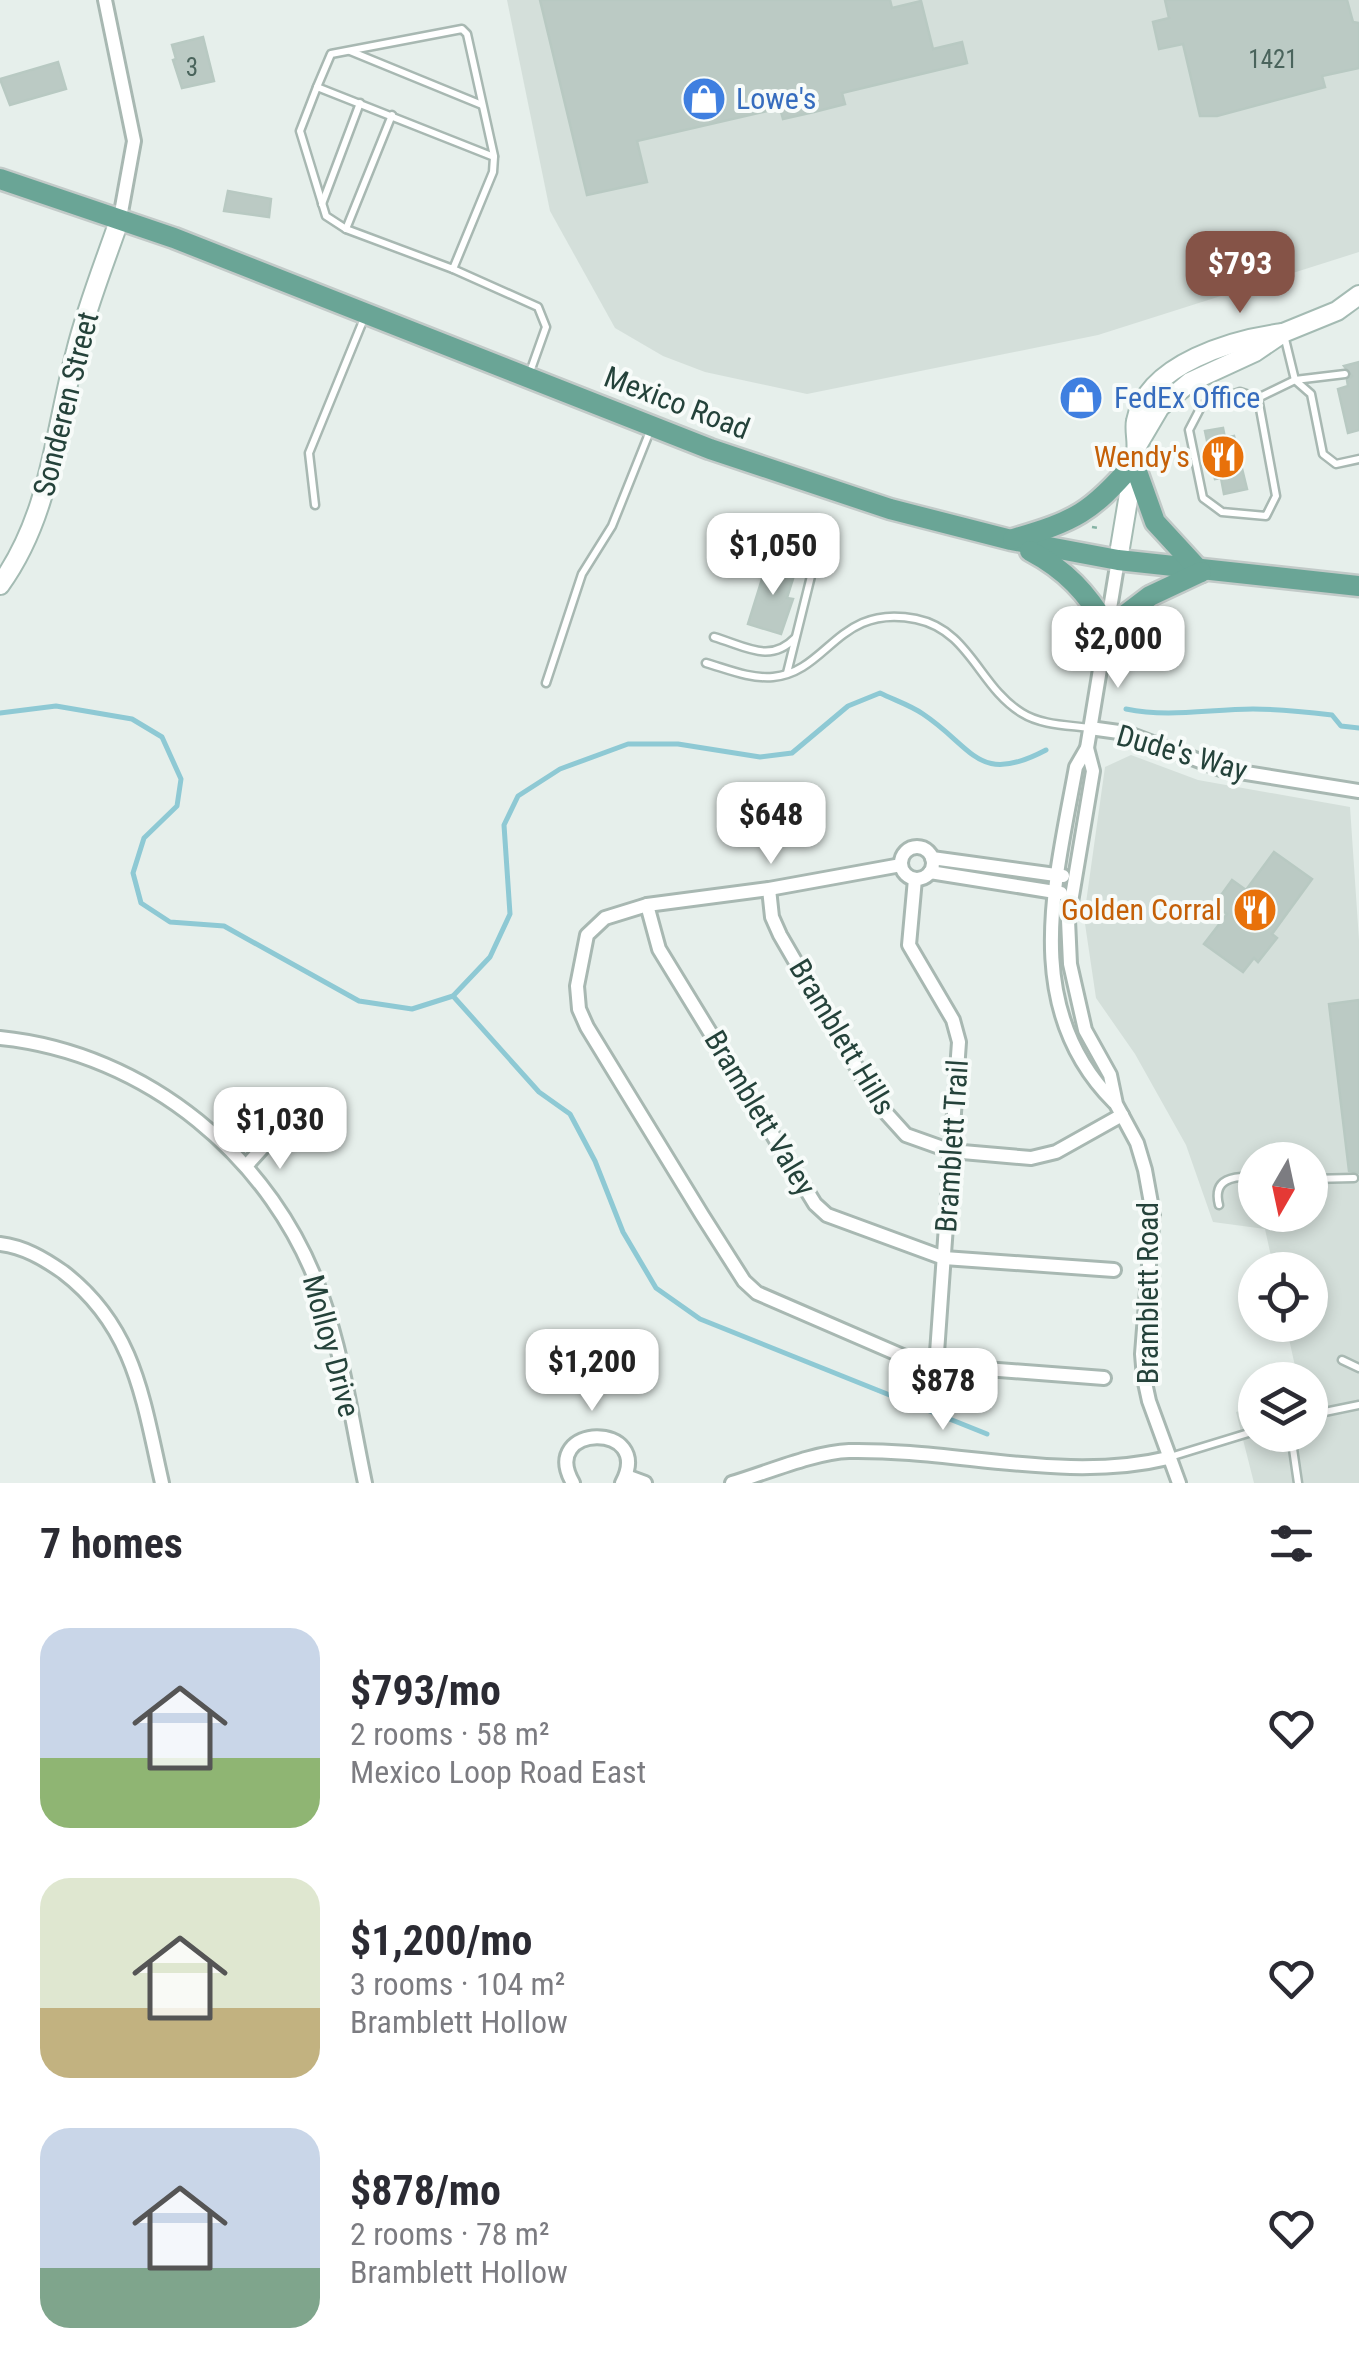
<!DOCTYPE html>
<meta charset="utf-8">
<style>
:root{--surface:#fff;--page:#f2f2f3;--text:#2b2b33;--muted:#7c7c81;--accent:#855347}
body{margin:0;font-family:"Roboto Condensed",sans-serif;background:var(--page);color:var(--text);height:100vh;display:flex;flex-direction:column;font-size:38px;white-space:nowrap}
*{box-sizing:border-box;margin:0}
p{font-size:32px;color:var(--muted)}
.icon{flex:none;width:55px;height:55px;fill:none;stroke:currentColor;stroke-width:2;stroke-linecap:round;stroke-linejoin:round}
.map{position:relative;height:1483px;overflow:hidden}
.side{display:flex;flex-direction:column;background:var(--surface);flex:1}
.side>*{flex:none}
.needle{width:65px;rotate:189deg}
.fabs{position:absolute;left:1238px;top:1142px;display:grid;gap:20px}
.fabs a{display:grid;place-items:center;width:90px;height:90px;border-radius:50%;background:var(--surface);box-shadow:0 5px 15px #0003;font-size:50px}
.price{position:absolute;translate:-50% -85px;padding:0 22px;border-radius:20px;background:#fff;color:#222;font-size:32px;line-height:65px;filter:drop-shadow(0 2px 5px #0008)}
.price::after{content:'';position:absolute;left:50%;top:60px;width:30px;height:22px;margin-left:-15px;background:inherit;clip-path:polygon(0 0,100% 0,50% 100%)}
.price.on{background:var(--accent);color:#fff}
ul{padding:0;list-style:none}
li{display:flex;align-items:center;gap:30px;height:250px;padding:0 40px}
li span{display:grid;place-items:center;flex:none;width:280px;height:200px;border-radius:30px;color:#555}
li>.icon{margin-inline-start:auto}
span .icon{width:120px;height:120px;fill:#fffc;stroke-width:1}
li b{font-size:42px}
h2{display:flex;justify-content:space-between;align-items:center;height:120px;padding:0 40px;font-size:42px}
.map>svg:first-child{display:block}
</style>
<div class="map">
<svg width="1359" height="1483" viewBox="0 0 1359 1483">
<rect width="100%" height="100%" fill="#e6efeb"/>
<g fill="#d4dfda" fill-rule="evenodd">
<polygon points="507,0 1359,0 1359,252 1098,335 807,394 705,372 663,356 615,328 550,211"/>
<path d="M1131 755 1198 780 1350 807 1359 940V1483H1254L1236 1412 1255 1406V1435H1310V1380H1298L1286 1325H1310V1270H1274L1265 1229 1213 1222 1186 1145 1135 1054 1096 998 1084 917 1105 767ZM1255 1160H1310V1215H1255Z"/>
</g>
<g fill="none" stroke-linecap="round" stroke-linejoin="round">
<g stroke="#8ec9d4" stroke-width="5">
<path d="M1126 709C1169 718 1210 709 1253 709 1279 709 1307 712 1332 715L1341 726 1359 728"/>
<path d="M0 713 56 706 132 719 162 737 181 779 177 806 144 838 133 873 141 903 170 922 224 926 359 1001 412 1009 453 996 490 957 510 914 504 825 518 796 560 769 628 744H678L760 757 792 753 848 706 880 693C894 700 910 705 923 714 974 748 978 786 1046 750"/>
<polyline points="453,996 539,1092 570,1114 595,1161 623,1232 656,1288 700,1319 987,1434"/>
</g>
</g>
<g fill="#bbcac4" stroke="#b8c9c2" stroke-width="2.5">
<polygon points="540,0 890,0 892,8 921,1 933,49 962,42 967,63 842,93 845,104 814,112 783,119 780,108 637,141 647,182 587,195"/>
<polygon points="1165,0 1347,0 1353,22 1359,23 1359,68 1322,76 1325,87 1217,116 1200,116 1183,44 1159,49 1153,22 1169,18"/>
<polygon points="203,37 214,81 182,88 173,60 176,59 172,45"/>
<polygon points="58,62 66,89 10,105 0,79"/>
<polygon points="228,191 271,199 269,217 224,211"/>
<polygon points="1359,362 1359,430 1348,433 1338,389 1348,386 1347,380 1352,376 1344,366"/>
<polygon points="1223,428 1225,438 1234,436 1247,489 1224,494 1221,478 1215,479 1205,431"/>
<polygon points="768,560 796,569 787,598 793,599 781,634 748,624"/>
<polygon points="1274,852 1312,879 1272,934 1277,938 1258,962 1254,958 1243,972 1204,944 1227,914 1214,905 1232,880 1246,890"/>
<polygon points="1359,1000 1359,1173 1349,1171 1329,1004"/>
</g>
<g fill="none" stroke-linecap="round" stroke-linejoin="round">
<defs>
<g id="lane">
<polyline points="350,51 482,105"/>
<polygon points="317,87 494,157 493,172 453,269 346,229 326,216 300,131"/>
<polyline points="317,87 331,54 462,29 467,34 494,156"/>
<polyline points="322,204 360,103"/>
<polyline points="346,229 392,115"/>
<polyline points="453,269 538,307 546,327 530,372"/>
<polyline points="1284,335 1295,380 1311,394 1323,454 1336,464 1359,459"/>
<polyline points="1258,398 1276,496 1266,516 1222,512 1203,498 1189,430 1202,405 1240,392 1258,398 1295,380 1345,374"/>
<polyline points="315,505 309,453 365,316"/>
<polyline points="747,534 802,553 814,564 787,673"/>
<path d="M714 637C745 646 770 664 795 638"/>
<path d="M706 663C727 669 750 679 773 677 828 672 838 603 916 619 970 630 979 687 1022 713 1041 725 1067 725 1089 728"/>
<polyline points="546,683 582,574 612,526 650,431"/>
<polyline points="1310,1179 1354,1178"/>
<path d="M1219 1205C1212 1178 1234 1176 1255 1177"/>
<polyline points="1342,1360 1359,1368"/>
<polyline points="1310,1415 1359,1405"/>
<polyline points="1291,1435 1298,1483"/>
<polyline points="1170,1457 1255,1431"/>
</g>
<g id="street">
<polyline points="105,0 134,141 120,218"/>
<polyline points="1090,728 1126,733 1221,769 1359,791"/>
<polyline points="1087,748 1093,771 1068,920 1070,964 1085,1030 1110,1075 1116,1104 1137,1143 1145,1170 1153,1214 1142,1354 1144,1378 1149,1401 1179,1483"/>
<circle cx="917" cy="863" r="16"/>
<polyline points="932,858 1063,876"/>
<polyline points="901,865 769,889 647,905 605,918 587,935 577,986 579,1009 587,1027 702,1215 744,1281 757,1293 921,1364 1104,1378"/>
<polyline points="930,872 1061,893"/>
<polyline points="915,879 909,945 953,1020 959,1042 936,1367"/>
<polyline points="769,889 772,917 780,935 878,1104 906,1135 951,1151 1031,1158 1056,1152 1122,1115"/>
<polyline points="647,905 659,949 815,1204 827,1215 944,1258 1114,1270"/>
<path d="M0 1038C147 1053 274 1158 322 1297 343 1356 352 1421 365 1483"/>
<path d="M1114 1102C1020 1008 1055 883 1076 767L1087 748 1118 560"/>
<polyline points="217,1137 243,1109 264,1105 278,1118 275,1134 246,1166"/>
<path d="M0 1244C24 1247 43 1258 63 1272 135 1327 143 1400 162 1483"/>
<polyline points="626,1476 645,1483"/>
<path d="M573 1483C538 1423 655 1421 622 1483"/>
<path d="M732 1483C766 1473 815 1452 849 1451 955 1449 1065 1483 1168 1458"/>
</g>
<g id="secondary">
<polyline points="1137,446 1160,407 1190,382 1255,352 1283,333 1337,311 1359,295"/>
<path d="M1118 560C1124 524 1130 488 1136 452 1138 442 1134 430 1136 421 1147 363 1236 339 1283 333"/>
<path d="M0 585C51 514 54 433 76 351 87 306 105 262 120 218"/>
</g>
<g id="primary">
<polyline points="0,179 174,238 710,449 890,509 1011,540 1118,560 1359,586"/>
<path d="M1013 539C1075 521 1091 513 1134 463L1155 522 1201 572"/>
<path d="M1030 551C1066 570 1087 593 1108 628L1150 596 1201 572"/>
</g>
</defs>
<use href="#lane" stroke="#a8b8b2" stroke-width="11"/>
<use href="#street" stroke="#a8b8b2" stroke-width="18"/>
<use href="#secondary" stroke="#a4bbb3" stroke-width="22"/>
<use href="#primary" stroke="#c2cac8" stroke-width="25"/>
<polyline stroke="#86b3a5" stroke-width="2.5" stroke-dasharray="5 8" stroke-linecap="butt" points="1092,527 1104,529"/>
<use href="#lane" stroke="#fff" stroke-width="6"/>
<use href="#street" stroke="#fff" stroke-width="12"/>
<use href="#secondary" stroke="#fff" stroke-width="18"/>
<use href="#primary" stroke="#6aa596" stroke-width="20"/>
</g>
<defs>
<symbol id="shop-disc" viewBox="-11 -11 22 22"><circle r="9.5" fill="#3f7fe0" stroke="#f7fbf9"/><path d="M-5-2.5h2.3a2.7 3.5 0 0 1 5.4 0H5L5.5 6h-11ZM-1.5-2.5h3a1.5 2.3 0 0 0-3 0Z" fill="#fff"/></symbol>
<symbol id="restaurant-disc" viewBox="-11 -11 22 22"><circle r="9.5" fill="#e8710a" stroke="#f7fbf9"/><path d="M-5-6h1v4h1v-4h1v4h1v-4h1v5L-1.5 .5V6h-2V.5L-5-1ZM5-6V6H3V1.5H1.5Q1.5-4 5-6Z" fill="#fff"/></symbol>
</defs>
<g fill-rule="evenodd">
<use href="#shop-disc" x="679" y="74" width="50" height="50"/>
<use href="#shop-disc" x="1056" y="373" width="50" height="50"/>
<use href="#restaurant-disc" x="1198" y="432" width="50" height="50"/>
<use href="#restaurant-disc" x="1230" y="885" width="50" height="50"/>
</g>
<g text-anchor="middle" stroke-width="8" stroke-linejoin="round" paint-order="stroke">
<g font-size="25" fill="#4a645c">
<text x="1273" y="68">1421</text>
<text x="192" y="76">3</text>
</g>
<g font-size="30" fill="#366cbe" stroke="#f7fbf9" text-anchor="start">
<text x="736" y="109">Lowe's</text>
<text x="1114" y="408">FedEx Office</text>
</g>
<g font-size="30" fill="#24423a" stroke="#f7fbf9">
<text transform="translate(677 403) rotate(21)" y="10">Mexico Road</text>
<text transform="translate(66 404) rotate(-76)" y="10">Sonderen Street</text>
<text transform="translate(1182 753) rotate(16)" y="10">Dude's Way</text>
<text transform="translate(842 1037) rotate(59)" y="10">Bramblett Hills</text>
<text transform="translate(760 1113) rotate(59)" y="10">Bramblett Valey</text>
<text transform="translate(952 1146) rotate(-86)" y="10">Bramblett Trail</text>
<text transform="translate(1148 1293) rotate(-90)" y="10">Bramblett Road</text>
<text transform="translate(331 1346) rotate(75)" y="10">Molloy Drive</text>
</g>
<g font-size="30" fill="#c56008" stroke="#f7fbf9" text-anchor="end">
<text x="1190" y="467">Wendy's</text>
<text x="1222" y="920">Golden Corral</text>
</g>
</g>
</svg>
<div class="fabs">
<a><svg class="needle" viewBox="-14 -14 28 28"><path d="M0-13l5 13h-10z" fill="#e53935"/><path d="M0 13l5-13h-10z" fill="#7c7c81"/></svg></a>
<a><svg class="icon" aria-label="locate" viewBox="0 0 24 24"><circle cx="12" cy="12" r="6"/><path d="M12 2v4M12 18v4M2 12h4M18 12h4"/></svg></a>
<a><svg class="icon" aria-label="layers" viewBox="0 0 24 24"><path d="M12 4l9 5-9 5-9-5zM3 14l9 5 9-5"/></svg></a>
</div>
<b class="price on" style="left:1240px;top:316px">$793</b>
<b class="price" style="left:773px;top:598px">$1,050</b>
<b class="price" style="left:1118px;top:691px">$2,000</b>
<b class="price" style="left:771px;top:867px">$648</b>
<b class="price" style="left:280px;top:1172px">$1,030</b>
<b class="price" style="left:592px;top:1414px">$1,200</b>
<b class="price" style="left:943px;top:1433px">$878</b>
</div>
<section class="side">
<h2>7 homes<svg class="icon" aria-label="filters" viewBox="0 0 24 24"><path d="M4 7h16M4 17h16"/><circle cx="9" cy="7" r="2"/><circle cx="15" cy="17" r="2"/></svg></h2>
<ul>
<li><span style="background:linear-gradient(#c9d6e8 65%,#8fb573 0)"><svg class="icon" aria-label="home" viewBox="0 0 24 24"><path d="M3 11l9-7 9 7M6 9v11h12V9"/></svg></span><div><b>$793/mo</b><p>2 rooms · 58 m²</p><p>Mexico Loop Road East</p></div><svg class="icon" aria-label="heart" viewBox="0 0 24 24"><path d="M12 20l-8-8c-3-5 5-10 8-4 3-6 11-1 8 4z"/></svg></li>
<li><span style="background:linear-gradient(#dfe7d0 65%,#c2b280 0)"><svg class="icon" aria-label="home" viewBox="0 0 24 24"><path d="M3 11l9-7 9 7M6 9v11h12V9"/></svg></span><div><b>$1,200/mo</b><p>3 rooms · 104 m²</p><p>Bramblett Hollow</p></div><svg class="icon" aria-label="heart" viewBox="0 0 24 24"><path d="M12 20l-8-8c-3-5 5-10 8-4 3-6 11-1 8 4z"/></svg></li>
<li><span style="background:linear-gradient(#c9d6e8 70%,#7fa58c 0)"><svg class="icon" aria-label="home" viewBox="0 0 24 24"><path d="M3 11l9-7 9 7M6 9v11h12V9"/></svg></span><div><b>$878/mo</b><p>2 rooms · 78 m²</p><p>Bramblett Hollow</p></div><svg class="icon" aria-label="heart" viewBox="0 0 24 24"><path d="M12 20l-8-8c-3-5 5-10 8-4 3-6 11-1 8 4z"/></svg></li>
</ul>
</section>
